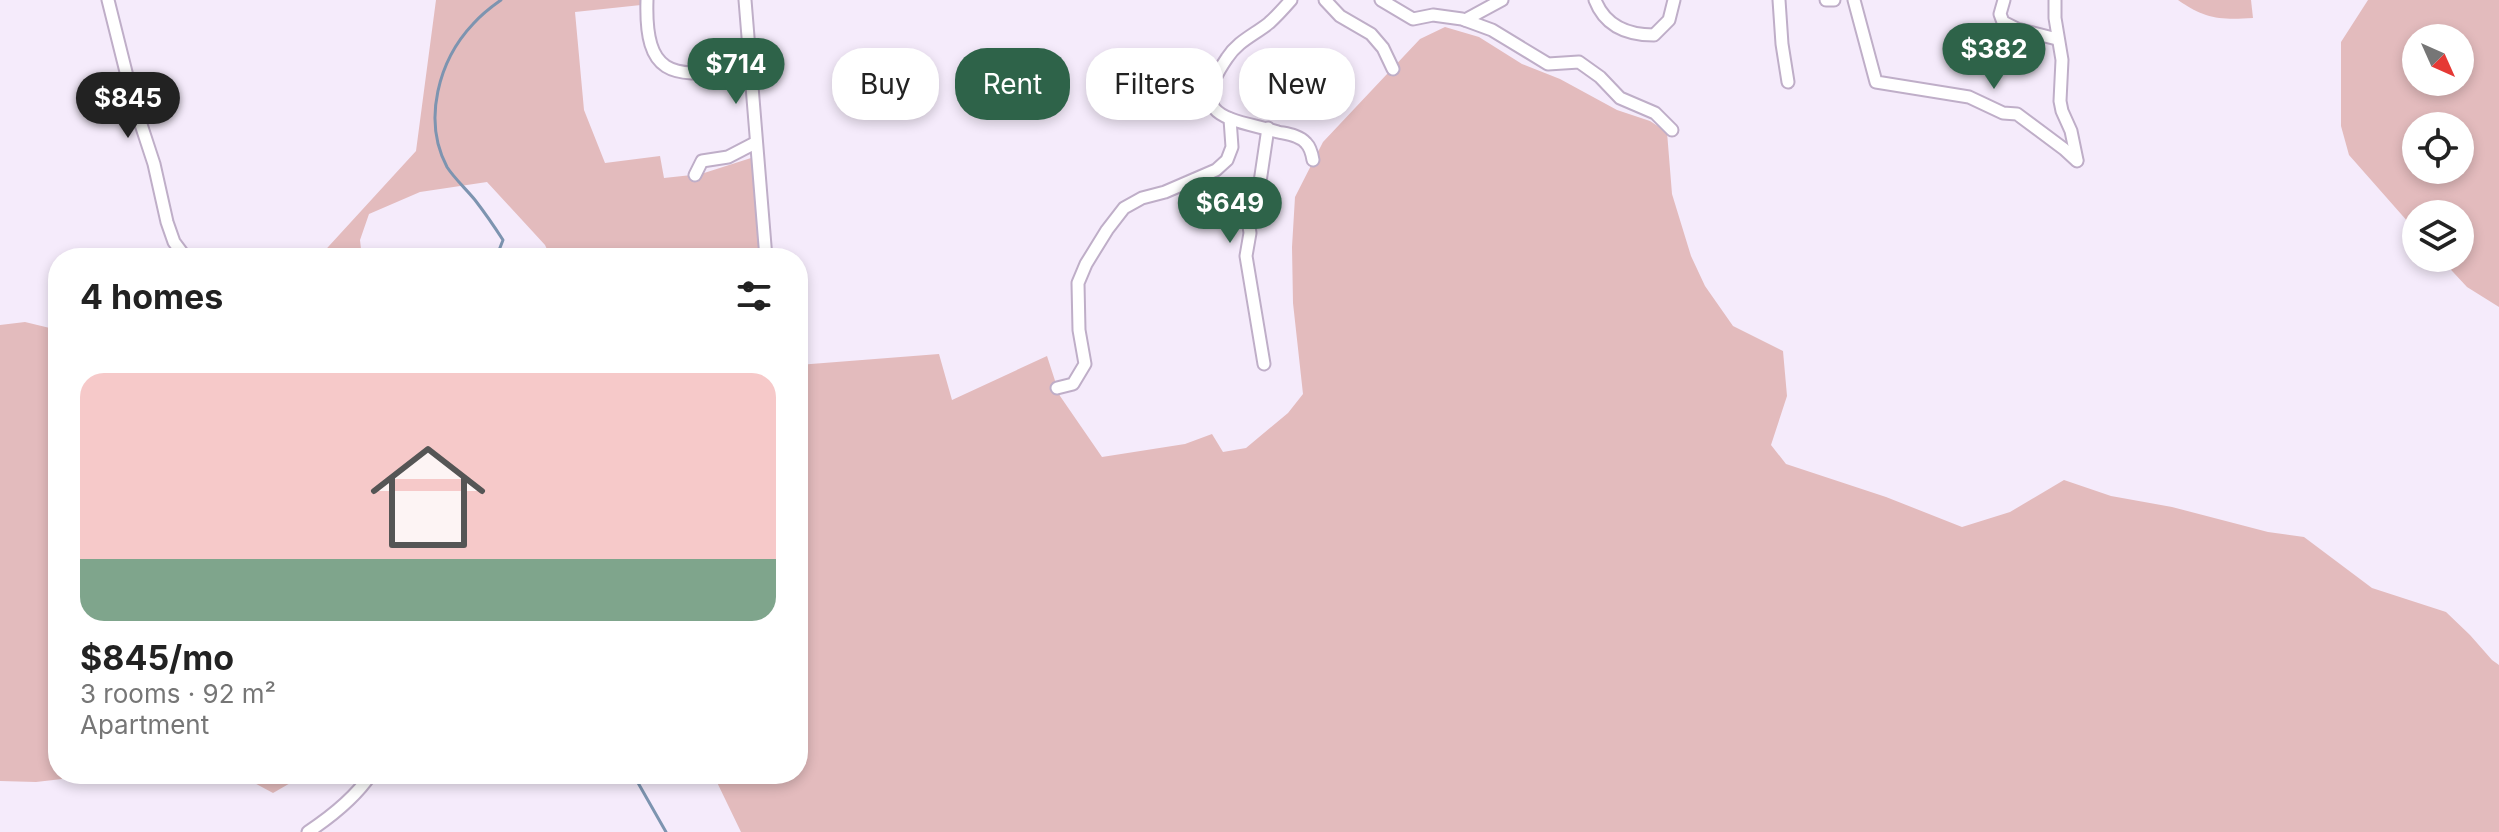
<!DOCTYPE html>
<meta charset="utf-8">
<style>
:root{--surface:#fff;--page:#f2f2f2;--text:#222;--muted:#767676;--accent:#2e6349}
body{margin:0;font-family:Inter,sans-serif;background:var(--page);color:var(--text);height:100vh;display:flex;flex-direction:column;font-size:30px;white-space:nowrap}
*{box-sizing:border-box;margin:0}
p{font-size:26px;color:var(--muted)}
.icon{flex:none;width:44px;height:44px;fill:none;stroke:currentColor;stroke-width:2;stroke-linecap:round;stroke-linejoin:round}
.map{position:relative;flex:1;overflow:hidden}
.panel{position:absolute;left:48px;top:248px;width:760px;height:536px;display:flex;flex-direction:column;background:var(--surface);border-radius:32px;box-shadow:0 4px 12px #0003}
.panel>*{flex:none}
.top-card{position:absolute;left:832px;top:48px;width:760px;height:72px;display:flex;gap:16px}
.needle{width:52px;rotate:135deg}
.buttons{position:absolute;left:2402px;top:24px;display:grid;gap:16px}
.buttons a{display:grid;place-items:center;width:72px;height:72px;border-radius:50%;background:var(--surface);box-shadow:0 4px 12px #0003;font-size:40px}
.price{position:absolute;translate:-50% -68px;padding:0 18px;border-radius:28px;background:var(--accent);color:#fff;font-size:26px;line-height:52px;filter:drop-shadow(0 2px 4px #0008)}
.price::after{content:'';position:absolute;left:50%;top:48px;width:24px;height:18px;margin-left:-12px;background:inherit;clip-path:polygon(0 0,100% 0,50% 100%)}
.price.current{background:#222;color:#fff}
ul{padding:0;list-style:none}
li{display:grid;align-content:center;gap:16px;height:424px;padding:0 32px}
li span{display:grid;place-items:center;height:248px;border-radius:24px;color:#555}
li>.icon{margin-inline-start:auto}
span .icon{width:144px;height:144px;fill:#fffc;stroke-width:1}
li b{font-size:34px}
h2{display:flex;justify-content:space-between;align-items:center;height:96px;padding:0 32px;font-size:34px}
.pill{padding:0 28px;border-radius:32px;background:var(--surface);box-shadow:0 4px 12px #0003;font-size:28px;line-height:72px}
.pill.current{background:var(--accent);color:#fff}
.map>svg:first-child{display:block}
</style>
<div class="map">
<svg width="2499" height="832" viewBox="0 0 2499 832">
<rect width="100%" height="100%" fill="#f5ebfb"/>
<g fill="#e3bbbd" fill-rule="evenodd">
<polygon points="436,0 641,0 641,5 575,12 584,110 605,163 660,156 664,178 701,174 751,158 764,258 551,258 545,245 487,182 420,192 369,214 360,240 362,258 318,258 416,151"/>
<path d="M2178 0H2251L2253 18C2220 20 2205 19 2178 0Z"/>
<path d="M2368 0H2499V307L2467 287 2440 258H2460V214H2416V231L2349 155 2341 126V42ZM2416 38H2460V82H2416ZM2416 126H2460V170H2416Z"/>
<polygon points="1445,27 1479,37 1522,64 1560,79 1617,110 1650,121 1667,132 1672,194 1691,256 1705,286 1733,326 1783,351 1787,396 1771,445 1786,464 1886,497 1962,527 2010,512 2064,480 2111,496 2172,507 2268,532 2304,537 2372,588 2446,612 2470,635 2492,660 2499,665 2499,832 741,832 713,774 798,774 798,365 939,354 952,400 1047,356 1060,396 1102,457 1185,444 1212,434 1223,452 1246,448 1288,413 1303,394 1293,303 1292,247 1295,197 1323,142 1420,39"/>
<polygon points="25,322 58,330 58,774 105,774 36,782 0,781 0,325"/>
<polygon points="238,774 306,774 273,793"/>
</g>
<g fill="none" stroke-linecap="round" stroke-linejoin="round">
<g stroke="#7d94b0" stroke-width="3">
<path d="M496 258 503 240C494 226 485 213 475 200 466 189 454 178 447 167 422 120 439 60 473 24 481 15 491 7 501 0"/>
<polyline points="633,774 666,832"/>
</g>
<defs>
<g id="minor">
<polyline points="108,0 133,100 154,164 167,222 174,242 186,258"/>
<path d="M647 0C644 89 683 73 752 70"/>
<polyline points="745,0 766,258"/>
<path d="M1291 0C1284 8 1277 16 1269 23 1254 35 1238 41 1227 58 1185 119 1230 118 1278 132 1287 134 1299 135 1306 143 1310 147 1312 154 1313 160"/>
<polyline points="1325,0 1340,16 1371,34 1383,48 1393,69"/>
<polyline points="1381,0 1413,19 1433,15 1462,19 1492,30 1548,64 1579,62 1600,77 1620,98 1655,113 1672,130"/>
<path d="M1595 0C1605 26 1627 35 1654 35L1669 20 1674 0"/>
<polyline points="1779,0 1782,44 1788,82"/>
<polyline points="1826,0 1834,0"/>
<polyline points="1854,0 1876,82 1969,97 2003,113 2017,114 2064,149 2077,161"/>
<polyline points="2004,0 2000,14 2003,22 2017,29 2057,39"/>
<polyline points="2055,0 2055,18 2062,60 2060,101 2062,111 2071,131 2077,160"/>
<polyline points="1465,20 1502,0"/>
<polyline points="695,175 702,161 728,157 755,143"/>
<polyline points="1264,364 1246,256 1250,233 1248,219 1249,203 1260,182 1268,128"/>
<polyline points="1057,388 1073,384 1085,364 1079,330 1078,283 1086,264 1107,230 1124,208 1142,198 1165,192 1216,170 1227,160 1232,147 1230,119"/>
<path d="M308 832C332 816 355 798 371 774"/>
</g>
</defs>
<use href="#minor" stroke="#bfaec8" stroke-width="15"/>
<use href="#minor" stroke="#fff" stroke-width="11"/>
</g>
</svg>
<div class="buttons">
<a><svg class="needle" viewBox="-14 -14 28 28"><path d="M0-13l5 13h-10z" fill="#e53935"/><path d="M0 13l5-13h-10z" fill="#767676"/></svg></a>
<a><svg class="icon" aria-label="locate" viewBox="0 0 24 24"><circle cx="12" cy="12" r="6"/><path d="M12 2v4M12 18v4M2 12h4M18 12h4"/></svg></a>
<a><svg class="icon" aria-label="layers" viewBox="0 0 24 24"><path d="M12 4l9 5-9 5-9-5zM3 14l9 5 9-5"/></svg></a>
</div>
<b class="price" style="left:1994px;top:91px">$382</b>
<b class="price" style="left:736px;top:106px">$714</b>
<b class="price current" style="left:128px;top:140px">$845</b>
<b class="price" style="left:1230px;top:245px">$649</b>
<div class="top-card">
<a class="pill">Buy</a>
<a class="pill current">Rent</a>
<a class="pill">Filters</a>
<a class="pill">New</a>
</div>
<section class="panel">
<h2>4 homes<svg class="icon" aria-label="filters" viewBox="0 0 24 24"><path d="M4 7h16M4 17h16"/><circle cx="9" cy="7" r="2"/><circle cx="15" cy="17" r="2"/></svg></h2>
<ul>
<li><span style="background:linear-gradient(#f6c9c9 75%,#7fa58c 0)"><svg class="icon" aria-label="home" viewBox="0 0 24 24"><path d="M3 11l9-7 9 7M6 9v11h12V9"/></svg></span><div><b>$845/mo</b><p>3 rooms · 92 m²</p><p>Apartment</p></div></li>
</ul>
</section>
</div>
